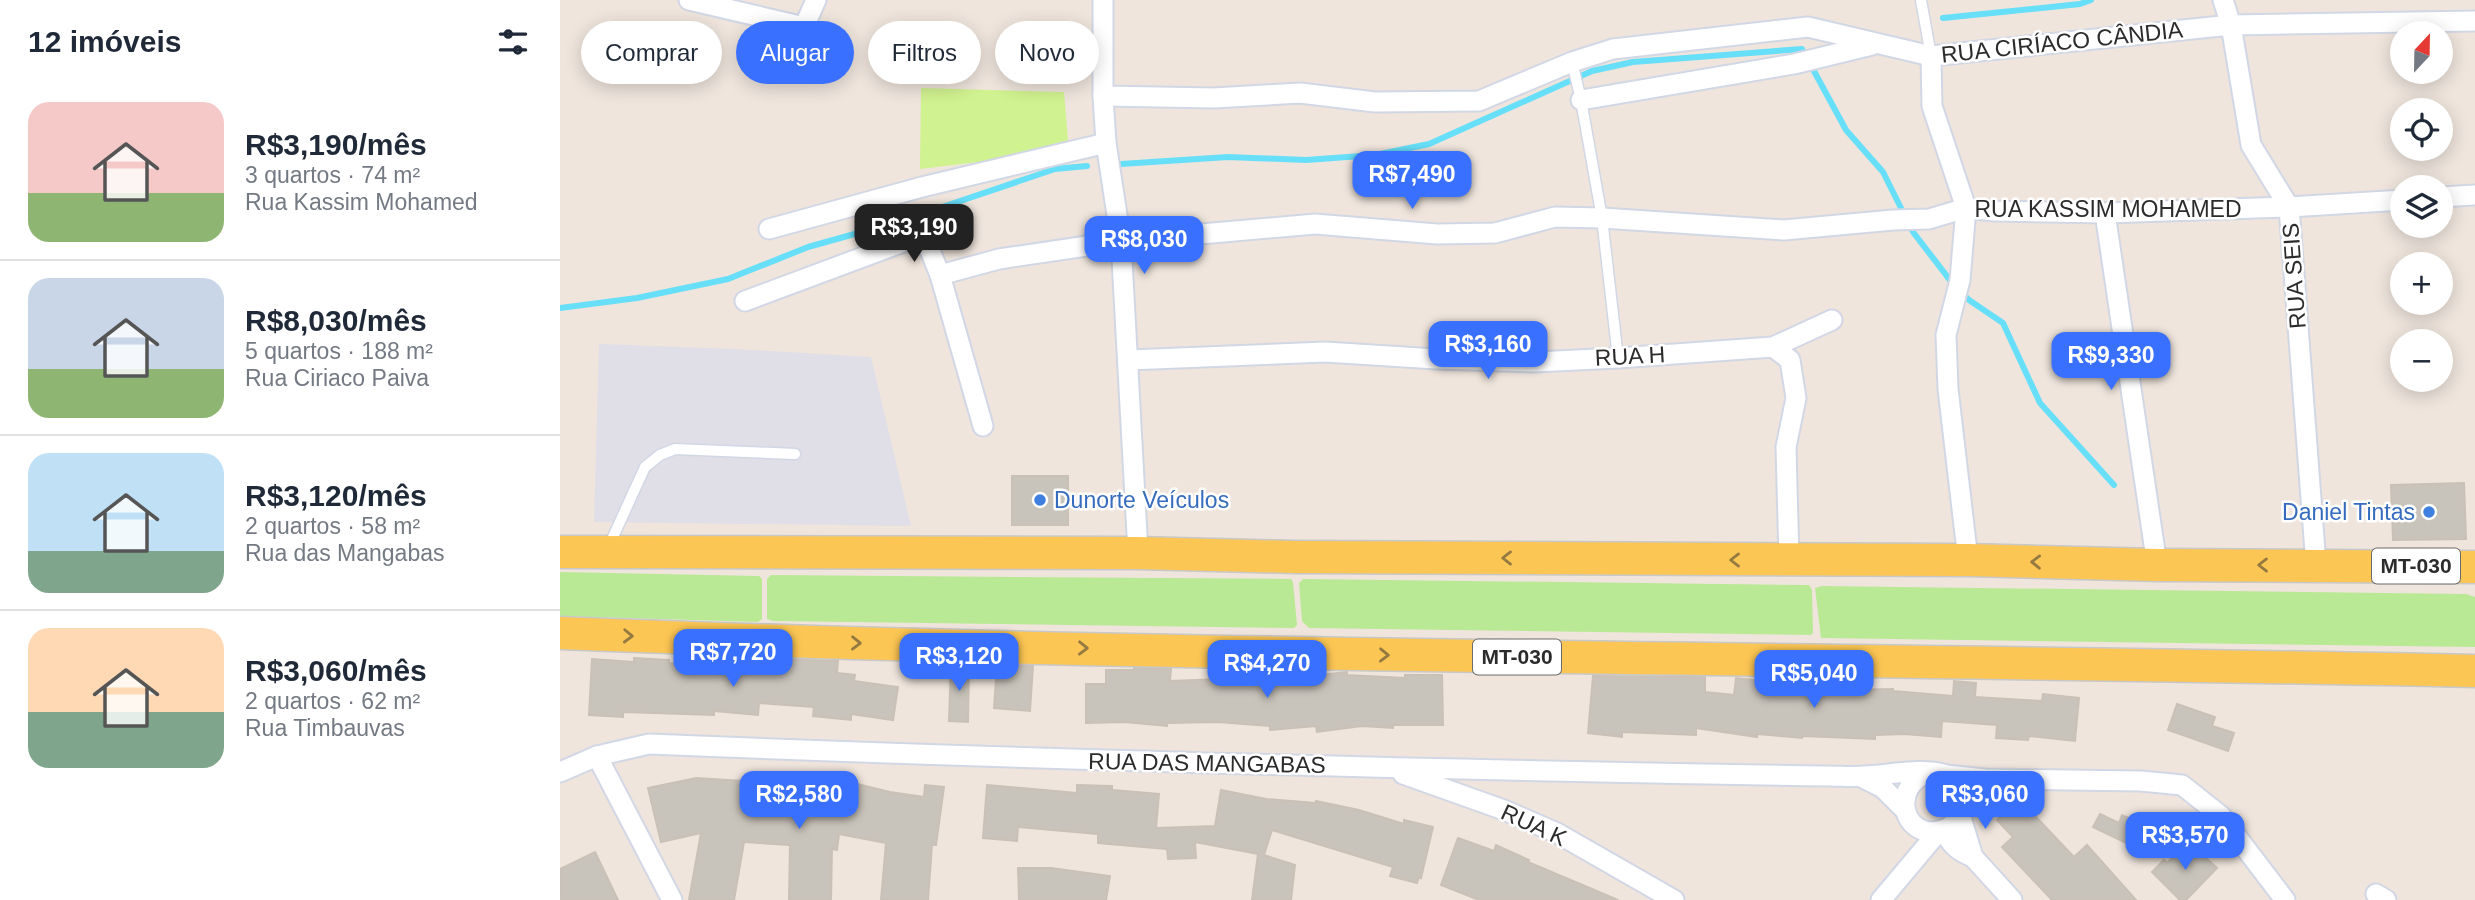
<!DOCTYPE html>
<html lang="pt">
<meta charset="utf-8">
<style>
:root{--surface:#fff;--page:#f6f6f7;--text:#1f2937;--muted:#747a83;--line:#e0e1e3;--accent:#3970ff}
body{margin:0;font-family:Arial,sans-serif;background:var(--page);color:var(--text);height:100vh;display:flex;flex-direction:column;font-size:26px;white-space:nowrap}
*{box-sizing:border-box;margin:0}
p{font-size:23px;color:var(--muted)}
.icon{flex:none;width:38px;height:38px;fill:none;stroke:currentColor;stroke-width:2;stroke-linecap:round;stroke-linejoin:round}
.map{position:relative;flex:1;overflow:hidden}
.sheet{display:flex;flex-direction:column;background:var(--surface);width:560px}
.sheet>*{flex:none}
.hud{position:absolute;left:21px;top:21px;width:665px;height:63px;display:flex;gap:14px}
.needle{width:46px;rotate:22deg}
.controls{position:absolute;left:1830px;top:21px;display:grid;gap:14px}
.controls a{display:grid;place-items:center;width:63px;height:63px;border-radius:50%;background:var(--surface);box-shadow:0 4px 18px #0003;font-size:35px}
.price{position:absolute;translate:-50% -60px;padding:0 16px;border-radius:14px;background:var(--accent);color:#fff;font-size:23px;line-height:46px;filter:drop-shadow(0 2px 4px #0008)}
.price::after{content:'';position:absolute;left:50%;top:42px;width:21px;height:16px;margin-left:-10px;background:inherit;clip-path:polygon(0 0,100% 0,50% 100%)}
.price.on{background:#222;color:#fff}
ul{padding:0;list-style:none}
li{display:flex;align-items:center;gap:21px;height:175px;padding:0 28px}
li+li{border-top:2px solid var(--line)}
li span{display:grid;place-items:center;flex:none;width:196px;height:140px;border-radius:21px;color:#555}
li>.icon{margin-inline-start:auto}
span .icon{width:84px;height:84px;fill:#fffc;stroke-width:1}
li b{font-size:30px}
h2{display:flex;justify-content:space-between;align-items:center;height:84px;padding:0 28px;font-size:30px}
.chip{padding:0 24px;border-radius:32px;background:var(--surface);box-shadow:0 4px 18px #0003;font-size:24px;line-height:63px}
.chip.on{background:var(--accent);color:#fff}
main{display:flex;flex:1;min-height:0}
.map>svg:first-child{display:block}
</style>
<main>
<section class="sheet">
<h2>12 imóveis<svg class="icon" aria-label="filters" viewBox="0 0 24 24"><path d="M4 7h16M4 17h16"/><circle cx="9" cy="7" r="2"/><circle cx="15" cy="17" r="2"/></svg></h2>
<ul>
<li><span style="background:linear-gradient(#f6c9c9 65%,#8fb573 0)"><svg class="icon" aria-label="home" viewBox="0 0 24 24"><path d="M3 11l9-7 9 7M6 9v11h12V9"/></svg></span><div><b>R$3,190/mês</b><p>3 quartos · 74 m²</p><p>Rua Kassim Mohamed</p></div></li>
<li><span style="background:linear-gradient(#c9d6e8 65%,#8fb573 0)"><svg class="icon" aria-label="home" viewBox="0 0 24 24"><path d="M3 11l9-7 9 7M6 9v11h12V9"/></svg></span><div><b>R$8,030/mês</b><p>5 quartos · 188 m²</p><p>Rua Ciriaco Paiva</p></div></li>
<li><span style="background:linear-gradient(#bfe0f5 70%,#7fa58c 0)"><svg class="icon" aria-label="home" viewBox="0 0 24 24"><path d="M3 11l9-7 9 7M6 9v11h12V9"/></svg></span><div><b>R$3,120/mês</b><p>2 quartos · 58 m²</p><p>Rua das Mangabas</p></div></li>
<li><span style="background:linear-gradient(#ffd9b3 60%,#7fa58c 0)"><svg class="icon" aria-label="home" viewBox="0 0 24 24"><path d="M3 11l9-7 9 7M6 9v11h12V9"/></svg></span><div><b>R$3,060/mês</b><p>2 quartos · 62 m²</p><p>Rua Timbauvas</p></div></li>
</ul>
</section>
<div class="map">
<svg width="1915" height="900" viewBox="0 0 1915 900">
<rect width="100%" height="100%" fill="#efe5dd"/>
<polygon fill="#e0dee7" points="39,344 176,349 311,357 351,526 34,522"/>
<g fill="#b9e995">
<polygon points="0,572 199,576 202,579 202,619 198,622 0,616"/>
<polygon points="211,575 731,579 733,582 737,625 734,628 213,621 207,619 207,579"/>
<polygon points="743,579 1249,585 1252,590 1253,633 1251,635 749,628 742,621 739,583"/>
<polygon points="1262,586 1906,594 1915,597 1915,647 1261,638 1255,588"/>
</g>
<polygon fill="#d1f290" points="361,88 504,92 509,151 360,169"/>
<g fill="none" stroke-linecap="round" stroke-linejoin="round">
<g stroke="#67dff9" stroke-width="6">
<polyline points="1383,18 1520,4 1531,0"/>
<polyline points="561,164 668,157 746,160 815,155 869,144 1032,71 1073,62 1242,49 1286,130 1323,172 1353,232 1393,284"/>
<polyline points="1401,292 1409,300 1443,323 1480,403 1554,485"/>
<polyline points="0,308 77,298 168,279 248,247 341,221 495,169 527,166"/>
</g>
</g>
<g fill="#c9c4bb" stroke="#cac1b6" stroke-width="2">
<rect x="452" y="476" width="56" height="49"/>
<polygon points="1904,483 1906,539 1833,540 1831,485"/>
<polygon points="74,658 109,660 109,663 165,664 211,668 211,659 278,661 277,673 295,675 294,681 338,687 333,720 291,714 291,720 253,716 254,707 199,703 198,715 154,711 154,715 63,712 63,717 29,715 32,659 74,662"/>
<polygon points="391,664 409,664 408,722 389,721"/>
<polygon points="437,665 473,666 470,711 434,708"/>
<polygon points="574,668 611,669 610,681 663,679 664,674 705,677 705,671 737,671 737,678 787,672 787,675 845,678 845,675 882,675 883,725 833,725 833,728 802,726 757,732 756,726 710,730 710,726 658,722 607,723 607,726 565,722 526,723 526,684 546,684 546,670 574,670"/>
<polygon points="1033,676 1145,677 1145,692 1174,695 1176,678 1204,681 1204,684 1255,689 1255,680 1292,682 1292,690 1333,689 1333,691 1393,696 1394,681 1416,683 1415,697 1482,701 1483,694 1519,698 1515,741 1469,736 1468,740 1436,738 1437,725 1382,721 1381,737 1344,734 1315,735 1315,739 1242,736 1242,738 1197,734 1197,737 1136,728 1136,735 1062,732 1062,737 1028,733"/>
<polygon points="1617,704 1655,717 1652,726 1674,733 1668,751 1608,730"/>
<polygon points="136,778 245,785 245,781 292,788 293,783 330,792 364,797 365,785 384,787 376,845 372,845 368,900 321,900 326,843 279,834 277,850 272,849 271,900 229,900 230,845 184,842 174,900 129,900 141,833 101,842 88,788"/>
<polygon points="427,785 517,793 517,785 552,786 552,790 599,794 596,828 655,826 661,790 706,799 756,803 756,801 799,810 844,824 844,820 873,827 861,878 859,877 857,883 830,876 833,867 712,830 704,855 735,865 731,900 692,900 698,854 635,842 636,858 608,859 607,849 538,843 538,834 458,827 457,841 423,838"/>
<polygon points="1459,799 1514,857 1527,845 1576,900 1492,900 1442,847 1453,837 1437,820"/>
<polygon points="1540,814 1559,823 1562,815 1576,821 1566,843 1533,827"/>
<polygon points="898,838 934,851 936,845 969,860 968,862 1058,900 919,900 881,885"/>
<polygon points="1628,841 1657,868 1626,900 1620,900 1592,872 1604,860 1607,863"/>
<polygon points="35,852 58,900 0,900 0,869"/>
<polygon points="458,868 491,868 550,876 546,900 459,900"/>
</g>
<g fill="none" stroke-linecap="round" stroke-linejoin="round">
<defs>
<g id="service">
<polyline points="1361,0 1371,56"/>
<polyline points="1012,62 1021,100 1042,218 1058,358"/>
<polyline points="48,548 85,467 100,455 115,449 235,454"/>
</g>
<g id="minor">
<polyline points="129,0 244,27 256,0"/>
<polyline points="543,0 543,96 546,143 561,241 578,553"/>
<polyline points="1663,0 1671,25 1691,145 1729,207 1756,565"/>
<polyline points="1371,56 1372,106 1406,208 1400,280 1386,335 1388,389 1408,560"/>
<polyline points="543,96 654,98 740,93 815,102 919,101 1012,62 1053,49 1248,27 1371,56 1671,25 1915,21"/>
<polyline points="1021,100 1234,64 1312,45"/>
<polyline points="1881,197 1915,195"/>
<polyline points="1545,213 1597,565"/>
<polyline points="209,229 362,187 546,143"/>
<polyline points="380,275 439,259 561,241 755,224 877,234 935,233 995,217 1042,218 1224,230 1333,220 1369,219 1406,208 1435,211 1545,213 1729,207 1843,200"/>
<polyline points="185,301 354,238 367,243 380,275 423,426"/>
<polyline points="1213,347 1230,360 1236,398 1226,447 1229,560"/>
<polyline points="569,360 765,352 876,359 975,362 1058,358 1213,347 1272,320"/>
<polyline points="37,756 112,900"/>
<path d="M0 772 37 756 89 744C482 760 875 770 1268 776 1281 776 1293 777 1305 776 1327 775 1367 767 1386 775 1412 786 1406 825 1379 831 1342 839 1329 784 1371 772"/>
<polyline points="843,774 944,810 997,833 1114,900"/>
<polyline points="1386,775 1425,779 1581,781 1622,785 1661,816 1725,900"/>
<polyline points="1301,777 1323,788 1345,810"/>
<polyline points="1400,814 1413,857 1452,900"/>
<path d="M1383 830C1391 844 1397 851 1413 857"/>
<polyline points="1816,894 1826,900"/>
<polyline points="1321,900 1379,831"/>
</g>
<g id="primary">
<polyline points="0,552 578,553 735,557 1408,560 1597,565 1915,567"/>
<path d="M0 633C638 659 1277 657 1915 671"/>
</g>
</defs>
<use href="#service" stroke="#d2d7e5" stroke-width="13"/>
<use href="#minor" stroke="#d2d7e5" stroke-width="23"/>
<use href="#primary" stroke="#c8c8c8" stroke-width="35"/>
<use href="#service" stroke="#fff" stroke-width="10"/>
<use href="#minor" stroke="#fff" stroke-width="19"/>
<use href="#primary" stroke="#fcc654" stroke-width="32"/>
</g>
<defs><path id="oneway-chevron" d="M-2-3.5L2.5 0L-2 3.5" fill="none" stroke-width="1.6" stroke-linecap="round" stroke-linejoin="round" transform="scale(1.75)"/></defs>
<g stroke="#947940">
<use href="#oneway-chevron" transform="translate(947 558) rotate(-180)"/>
<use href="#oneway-chevron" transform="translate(1175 560) rotate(-180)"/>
<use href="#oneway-chevron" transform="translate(1476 562) rotate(-179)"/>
<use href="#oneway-chevron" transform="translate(1703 565) rotate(-180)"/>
<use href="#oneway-chevron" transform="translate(68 636) rotate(2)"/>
<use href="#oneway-chevron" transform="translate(296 643) rotate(1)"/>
<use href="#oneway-chevron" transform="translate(523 648) rotate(1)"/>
<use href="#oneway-chevron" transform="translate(824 655) rotate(1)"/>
</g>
<g fill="#3f7fe0" stroke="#fff" stroke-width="2.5">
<circle cx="480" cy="500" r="7"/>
<circle cx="1869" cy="512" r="7"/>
</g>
<g text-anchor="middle" stroke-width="5" stroke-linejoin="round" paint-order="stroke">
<g fill="#fff" stroke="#6b6b6b" stroke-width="2">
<rect x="1812" y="548.5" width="88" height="35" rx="5"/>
<rect x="913" y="639.5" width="88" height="35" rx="5"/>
</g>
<g font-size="21" font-weight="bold" fill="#2c2c2c">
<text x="1856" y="573">MT-030</text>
<text x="957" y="664">MT-030</text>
</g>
<g font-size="23" fill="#2c2c2c" stroke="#fff">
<text transform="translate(1502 42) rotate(-6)" y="8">RUA CIRÍACO CÂNDIA</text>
<text x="1548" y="217">RUA KASSIM MOHAMED</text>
<text transform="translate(1734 276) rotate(-94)" y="8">RUA SEIS</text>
<text transform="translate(1070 356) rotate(-3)" y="8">RUA H</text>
<text transform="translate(647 763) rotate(1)" y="8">RUA DAS MANGABAS</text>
<text transform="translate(974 825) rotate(25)" y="8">RUA K</text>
</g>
<g font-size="23" fill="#366cbe" stroke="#fff" text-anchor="start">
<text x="494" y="508">Dunorte Veículos</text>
<text x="1855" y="520" text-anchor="end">Daniel Tintas</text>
</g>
</g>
</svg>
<div class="controls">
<a><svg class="needle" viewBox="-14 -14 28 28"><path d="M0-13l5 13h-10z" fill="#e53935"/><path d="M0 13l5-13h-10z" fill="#747a83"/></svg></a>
<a><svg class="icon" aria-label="locate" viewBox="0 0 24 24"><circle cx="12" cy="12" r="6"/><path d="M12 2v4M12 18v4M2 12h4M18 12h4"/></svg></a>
<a><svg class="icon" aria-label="layers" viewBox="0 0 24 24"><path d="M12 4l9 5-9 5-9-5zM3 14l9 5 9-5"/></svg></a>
<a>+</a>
<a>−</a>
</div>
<b class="price" style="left:852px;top:211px">R$7,490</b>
<b class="price on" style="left:354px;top:264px">R$3,190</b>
<b class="price" style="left:584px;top:276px">R$8,030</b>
<b class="price" style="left:928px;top:381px">R$3,160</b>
<b class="price" style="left:1551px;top:392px">R$9,330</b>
<b class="price" style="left:173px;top:689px">R$7,720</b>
<b class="price" style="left:399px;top:693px">R$3,120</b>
<b class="price" style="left:707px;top:700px">R$4,270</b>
<b class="price" style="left:1254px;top:710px">R$5,040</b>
<b class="price" style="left:239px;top:831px">R$2,580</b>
<b class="price" style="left:1425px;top:831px">R$3,060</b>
<b class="price" style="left:1625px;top:872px">R$3,570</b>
<div class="hud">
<a class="chip">Comprar</a>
<a class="chip on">Alugar</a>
<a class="chip">Filtros</a>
<a class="chip">Novo</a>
</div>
</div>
</main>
